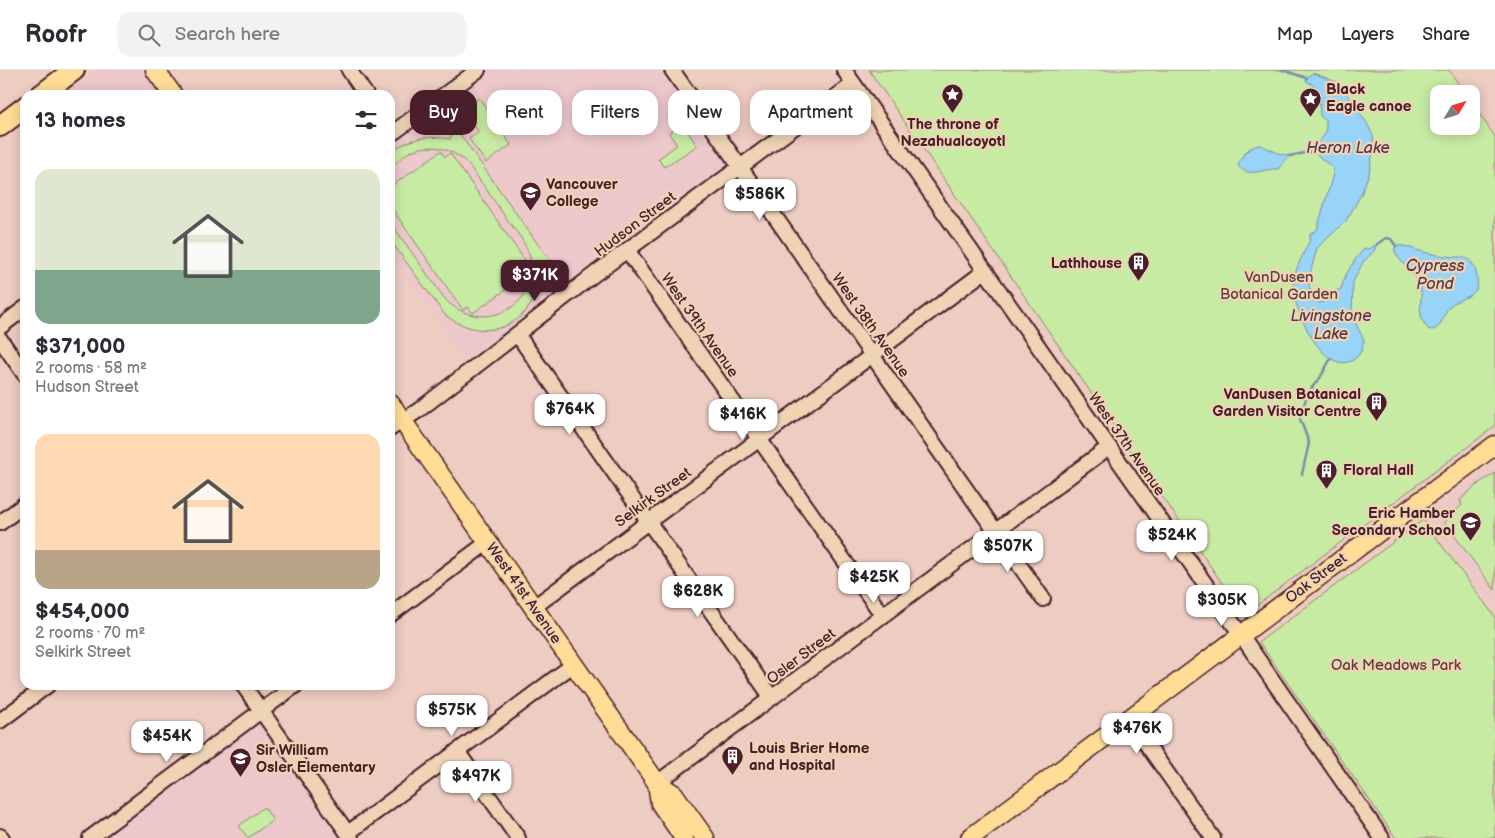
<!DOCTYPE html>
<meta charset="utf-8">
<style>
:root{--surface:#fff;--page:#f2f2f3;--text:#2b2b33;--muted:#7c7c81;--line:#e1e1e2;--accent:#4a1f2b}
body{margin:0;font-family:"Balsamiq Sans",sans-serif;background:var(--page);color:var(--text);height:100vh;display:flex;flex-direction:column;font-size:19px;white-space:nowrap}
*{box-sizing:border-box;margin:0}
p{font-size:16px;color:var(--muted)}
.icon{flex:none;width:28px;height:28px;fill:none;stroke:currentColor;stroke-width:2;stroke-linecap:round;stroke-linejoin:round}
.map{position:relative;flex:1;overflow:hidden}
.panel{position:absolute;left:20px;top:20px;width:375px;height:600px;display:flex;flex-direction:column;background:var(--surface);border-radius:15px;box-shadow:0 2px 12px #0003}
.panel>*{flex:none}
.top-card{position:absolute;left:410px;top:20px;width:475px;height:45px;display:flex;gap:10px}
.needle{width:32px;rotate:52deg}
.buttons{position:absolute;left:1430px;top:15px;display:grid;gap:10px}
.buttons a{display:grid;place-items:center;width:50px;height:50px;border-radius:10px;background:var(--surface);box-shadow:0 2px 12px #0003;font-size:25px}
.price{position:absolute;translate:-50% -42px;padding:0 11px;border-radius:10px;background:#fff;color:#222;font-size:16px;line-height:32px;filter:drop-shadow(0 1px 2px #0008)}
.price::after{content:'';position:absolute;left:50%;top:30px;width:15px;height:11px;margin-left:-8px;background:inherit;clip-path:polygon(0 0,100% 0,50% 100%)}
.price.selected{background:var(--accent);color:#fff}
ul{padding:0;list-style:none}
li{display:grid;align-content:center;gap:10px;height:265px;padding:0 15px}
li span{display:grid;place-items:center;height:155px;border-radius:15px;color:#555}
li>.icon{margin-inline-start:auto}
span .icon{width:90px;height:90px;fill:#fffc;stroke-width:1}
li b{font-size:21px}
h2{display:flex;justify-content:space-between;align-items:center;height:60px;padding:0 15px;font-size:21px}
.tag{padding:0 18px;border-radius:15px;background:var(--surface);box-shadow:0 2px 12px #0003;font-size:18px;line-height:45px}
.tag.selected{background:var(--accent);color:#fff}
header{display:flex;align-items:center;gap:30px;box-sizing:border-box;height:70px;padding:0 25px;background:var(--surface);border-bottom:1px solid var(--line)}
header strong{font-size:24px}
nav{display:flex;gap:28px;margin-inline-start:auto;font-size:18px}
.search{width:350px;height:45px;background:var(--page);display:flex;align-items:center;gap:12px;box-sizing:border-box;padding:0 18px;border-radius:15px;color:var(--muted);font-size:19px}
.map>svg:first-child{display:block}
</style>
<header>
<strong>Roofr</strong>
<div class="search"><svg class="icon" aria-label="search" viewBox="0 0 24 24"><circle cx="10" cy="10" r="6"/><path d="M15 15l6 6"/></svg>Search here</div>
<nav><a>Map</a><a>Layers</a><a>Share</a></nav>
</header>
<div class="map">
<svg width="1495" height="768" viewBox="0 0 1495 768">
<rect width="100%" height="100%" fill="#edccc2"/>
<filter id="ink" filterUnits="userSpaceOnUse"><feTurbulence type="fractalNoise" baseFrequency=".02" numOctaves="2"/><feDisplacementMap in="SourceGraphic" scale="10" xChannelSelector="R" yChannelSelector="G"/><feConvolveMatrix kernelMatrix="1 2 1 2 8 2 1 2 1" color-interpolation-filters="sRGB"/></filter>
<g filter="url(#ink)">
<g fill="#ecc8cb">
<polygon points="98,0 142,0 160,25 65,25"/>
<polygon points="487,0 667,0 731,95 724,102 466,292 390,183 390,73"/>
<polygon points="1495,396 1495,536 1428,446"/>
<polygon points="259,650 261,651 341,763 335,768 97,768"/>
</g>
<g fill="#c8eba4" stroke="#898568">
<polygon points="869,0 1449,0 1465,24 1439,24 1439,56 1471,56 1471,32 1495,67 1495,356 1244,545"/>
<polygon points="479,28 511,75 486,93 469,69 479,62 463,40"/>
<path d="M447 46 562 208 552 215 542 201C536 254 489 277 445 245L390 170V152L445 229C480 266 542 238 530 187 526 172 515 160 506 148 494 130 481 112 468 94 444 70 410 71 390 100V83C409 68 426 65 450 69L452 64 443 49Z"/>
<polygon points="682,53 697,76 664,97 658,89 677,75 669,63"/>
<polygon points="441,81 445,87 450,83 528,195 523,198 528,204 473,243 468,237 463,240 390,136 390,117"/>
<polygon points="1495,403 1495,520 1444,452 1462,435 1460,430 1478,414"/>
<polygon points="1423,450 1495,547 1495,768 1396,768 1259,572"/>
<polygon points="264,737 273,750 248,768 239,756"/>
</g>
<g fill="#97d4f8" stroke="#788ca6">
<path d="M1313 3 1339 13 1367 53 1373 66 1374 76 1369 103 1361 125 1346 151 1317 178 1309 208V216L1315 231 1320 233 1324 232 1336 221 1341 219C1344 205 1355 188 1365 178L1369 179 1377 174 1374 181 1363 192 1353 212 1352 246 1364 270C1363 278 1360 286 1353 290 1323 307 1294 239 1293 218 1293 201 1303 185 1310 170V164L1317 160 1333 104V98C1324 90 1314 87 1315 74 1326 66 1326 64 1326 51L1320 46C1318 31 1323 18 1306 11L1308 6Z"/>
<path d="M1260 75C1270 78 1280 86 1288 85L1289 86 1278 99C1263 98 1250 109 1238 96 1241 85 1249 76 1260 75Z"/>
<path d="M1398 175C1406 176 1413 179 1420 181 1433 185 1446 186 1458 187 1463 187 1469 188 1472 193 1475 196 1476 202 1477 207 1481 230 1460 225 1449 237 1443 244 1441 264 1428 259 1413 240 1426 230 1419 214 1414 200 1399 194 1394 179Z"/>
</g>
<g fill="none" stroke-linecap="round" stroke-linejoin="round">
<g stroke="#788ca6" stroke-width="2.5">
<polyline points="1282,0 1307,8"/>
<polyline points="1289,86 1315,81"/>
<polyline points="1377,174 1386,168 1391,169 1396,176"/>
<polyline points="1302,404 1309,373 1300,349 1306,328 1313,316 1320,308 1331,288"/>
</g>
<defs>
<g id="minor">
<polyline points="349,0 366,25"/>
<polyline points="672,0 1043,529"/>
<polyline points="844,0 1232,552 1382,768"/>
<polyline points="390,65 478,0"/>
<polyline points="627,180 883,546"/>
<polyline points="0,257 25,238"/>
<polyline points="517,264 772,628"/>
<polyline points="0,269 25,305"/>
<polyline points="390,359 419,340 596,203 853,14"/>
<polyline points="0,453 25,434"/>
<polyline points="534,537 985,201"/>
<polyline points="390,545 488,472"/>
<polyline points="243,615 351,768"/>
<polyline points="1128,648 1213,768"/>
<polyline points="0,651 48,615"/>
<polyline points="457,681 518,768"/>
<polyline points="657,713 1109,377"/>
<polyline points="348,763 574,594"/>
<polyline points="0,766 2,768"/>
<polyline points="90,768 296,615"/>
</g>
<g id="major">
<polyline points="155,0 173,25"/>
<polyline points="390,333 657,713 674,724 705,768"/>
<polyline points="657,713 660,733 684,768"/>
<polyline points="970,768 1495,375"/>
</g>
<g id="highway">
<polyline points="41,25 74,0"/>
<polyline points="0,56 25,37"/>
</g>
</defs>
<use href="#minor" stroke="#4a1f2b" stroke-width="18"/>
<use href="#major" stroke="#4a1f2b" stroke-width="21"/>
<use href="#highway" stroke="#4a1f2b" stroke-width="24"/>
<use href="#minor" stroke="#eed3b5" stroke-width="14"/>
<use href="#major" stroke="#ffdd96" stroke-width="18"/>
<use href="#highway" stroke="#ffdd96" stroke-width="20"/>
</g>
</g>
<defs>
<symbol id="sight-pin" viewBox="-11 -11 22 30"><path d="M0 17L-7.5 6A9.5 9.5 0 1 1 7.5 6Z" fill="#4a1f2b" stroke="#eed3b5"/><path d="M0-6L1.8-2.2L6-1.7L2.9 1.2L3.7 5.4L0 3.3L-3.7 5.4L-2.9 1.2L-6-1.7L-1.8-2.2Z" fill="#fff"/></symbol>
<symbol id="school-pin" viewBox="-11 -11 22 30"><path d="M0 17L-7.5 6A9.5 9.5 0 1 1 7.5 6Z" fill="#4a1f2b" stroke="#eed3b5"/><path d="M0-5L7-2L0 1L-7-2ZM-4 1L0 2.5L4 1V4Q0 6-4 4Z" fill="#fff"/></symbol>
<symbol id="building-pin" viewBox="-11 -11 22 30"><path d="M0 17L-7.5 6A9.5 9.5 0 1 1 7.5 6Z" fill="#4a1f2b" stroke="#eed3b5"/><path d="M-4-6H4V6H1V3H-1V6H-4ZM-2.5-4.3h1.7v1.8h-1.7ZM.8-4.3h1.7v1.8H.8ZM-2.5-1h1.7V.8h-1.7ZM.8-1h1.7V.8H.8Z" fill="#fff"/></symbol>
</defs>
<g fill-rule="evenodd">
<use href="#sight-pin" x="940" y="12" width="25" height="34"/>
<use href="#sight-pin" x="1298" y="16" width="25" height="34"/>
<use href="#school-pin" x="518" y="110" width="25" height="34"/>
<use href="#building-pin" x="1126" y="180" width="25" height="34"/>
<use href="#building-pin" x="1364" y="320" width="25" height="34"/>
<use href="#building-pin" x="1314" y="388" width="25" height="34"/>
<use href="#school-pin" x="1458" y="440" width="25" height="34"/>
<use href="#building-pin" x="720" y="674" width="25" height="34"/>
<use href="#school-pin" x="228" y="676" width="25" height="34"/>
</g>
<g text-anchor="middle" stroke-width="4.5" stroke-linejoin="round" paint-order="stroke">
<g font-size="15" font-weight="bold" fill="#4a1f2b" stroke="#eed3b5" text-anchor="start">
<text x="1326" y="24">Black<tspan x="1326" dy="17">Eagle canoe</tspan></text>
<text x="953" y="59" text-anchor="middle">The throne of<tspan x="953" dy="17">Nezahualcoyotl</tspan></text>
<text x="546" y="119">Vancouver<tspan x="546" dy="17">College</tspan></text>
<text x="1122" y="198" text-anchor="end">Lathhouse</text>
<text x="1361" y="329" text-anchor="end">VanDusen Botanical<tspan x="1361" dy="17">Garden Visitor Centre</tspan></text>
<text x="1343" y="405">Floral Hall</text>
<text x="1455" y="448" text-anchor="end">Eric Hamber<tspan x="1455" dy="17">Secondary School</tspan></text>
<text x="749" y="683">Louis Brier Home<tspan x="749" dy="17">and Hospital</tspan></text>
<text x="256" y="685">Sir William<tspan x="256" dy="17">Osler Elementary</tspan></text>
</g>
<g font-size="15" fill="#4a1f2b" stroke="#eed3b5">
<text transform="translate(635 154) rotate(-37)" y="5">Hudson Street</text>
<text transform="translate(700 255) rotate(55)" y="5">West 39th Avenue</text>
<text transform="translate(871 255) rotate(55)" y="5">West 38th Avenue</text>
<text transform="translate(1127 374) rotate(55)" y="5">West 37th Avenue</text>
<text transform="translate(653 427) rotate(-36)" y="5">Selkirk Street</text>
<text transform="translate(1316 508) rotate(-37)" y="5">Oak Street</text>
<text transform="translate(524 523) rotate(55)" y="5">West 41st Avenue</text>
<text transform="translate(801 586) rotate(-37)" y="5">Osler Street</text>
</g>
<g font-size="15" fill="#5d3e3d" stroke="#eed3b5">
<text x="1279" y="212">VanDusen<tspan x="1279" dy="17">Botanical Garden</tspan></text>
<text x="1396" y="600">Oak Meadows Park</text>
</g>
<g font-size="16" font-style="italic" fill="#563a4a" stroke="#eed3b5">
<text x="1348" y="83">Heron Lake</text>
<text x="1435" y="201">Cypress<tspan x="1435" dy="18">Pond</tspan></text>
<text x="1331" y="251">Livingstone<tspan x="1331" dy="18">Lake</tspan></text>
</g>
</g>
</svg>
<div class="buttons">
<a><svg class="needle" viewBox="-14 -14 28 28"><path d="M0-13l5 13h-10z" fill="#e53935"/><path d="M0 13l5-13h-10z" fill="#7c7c81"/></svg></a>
</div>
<b class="price" style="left:760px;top:151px">$586K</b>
<b class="price selected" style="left:535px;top:232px">$371K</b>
<b class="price" style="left:570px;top:366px">$764K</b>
<b class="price" style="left:743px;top:371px">$416K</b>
<b class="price" style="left:1172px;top:492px">$524K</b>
<b class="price" style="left:1008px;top:503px">$507K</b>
<b class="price" style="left:874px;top:534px">$425K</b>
<b class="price" style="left:698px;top:548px">$628K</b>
<b class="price" style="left:1222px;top:557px">$305K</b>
<b class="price" style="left:452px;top:667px">$575K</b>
<b class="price" style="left:1137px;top:685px">$476K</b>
<b class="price" style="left:167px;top:693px">$454K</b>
<b class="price" style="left:476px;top:733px">$497K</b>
<div class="top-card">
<a class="tag selected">Buy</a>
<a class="tag">Rent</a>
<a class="tag">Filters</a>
<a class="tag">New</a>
<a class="tag">Apartment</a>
</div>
<section class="panel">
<h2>13 homes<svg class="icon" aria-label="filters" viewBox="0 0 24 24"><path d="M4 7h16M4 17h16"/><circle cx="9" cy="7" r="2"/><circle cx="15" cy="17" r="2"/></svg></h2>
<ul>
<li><span style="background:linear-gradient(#dfe7d0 65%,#7fa58c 0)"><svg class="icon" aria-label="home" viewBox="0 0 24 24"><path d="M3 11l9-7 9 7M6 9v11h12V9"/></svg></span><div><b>$371,000</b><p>2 rooms · 58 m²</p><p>Hudson Street</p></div></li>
<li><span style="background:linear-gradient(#ffd9b3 75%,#b9a48a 0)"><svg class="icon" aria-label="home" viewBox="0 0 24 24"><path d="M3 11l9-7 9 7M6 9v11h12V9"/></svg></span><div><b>$454,000</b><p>2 rooms · 70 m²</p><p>Selkirk Street</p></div></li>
</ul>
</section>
</div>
